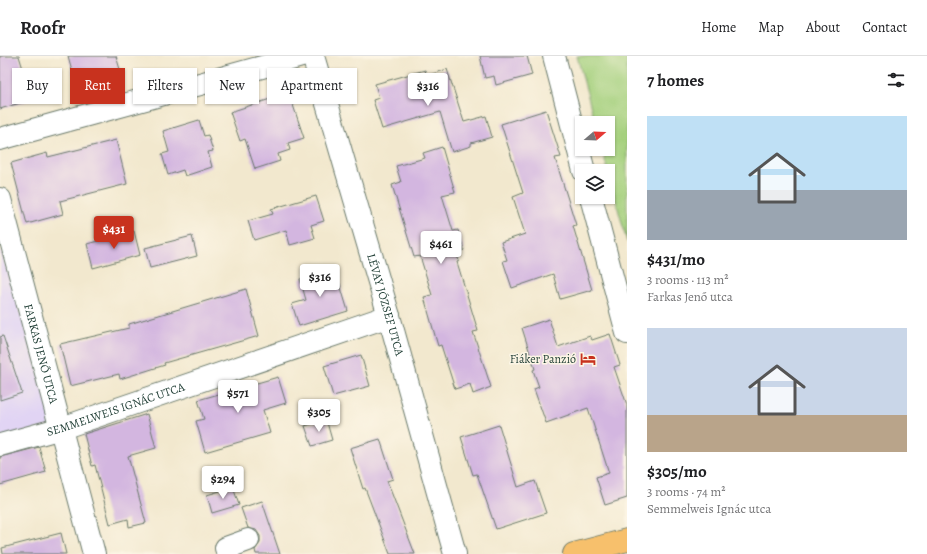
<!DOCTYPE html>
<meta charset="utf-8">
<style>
:root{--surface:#fff;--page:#f6f6f6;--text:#202124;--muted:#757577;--line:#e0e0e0;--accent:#c8321e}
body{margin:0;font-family:Alegreya,serif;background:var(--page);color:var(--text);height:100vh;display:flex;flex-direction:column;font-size:15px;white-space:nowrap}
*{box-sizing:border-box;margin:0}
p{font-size:13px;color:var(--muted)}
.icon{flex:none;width:22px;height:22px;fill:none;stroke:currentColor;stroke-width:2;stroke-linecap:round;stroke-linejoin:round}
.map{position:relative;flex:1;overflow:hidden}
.drawer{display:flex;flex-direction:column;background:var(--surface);width:300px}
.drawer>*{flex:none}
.hud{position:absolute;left:12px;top:12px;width:380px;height:36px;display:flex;gap:8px}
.needle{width:26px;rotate:71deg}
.fabs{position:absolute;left:575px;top:60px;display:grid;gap:8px}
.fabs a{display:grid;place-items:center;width:40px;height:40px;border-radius:0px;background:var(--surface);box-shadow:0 1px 3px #0004;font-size:20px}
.price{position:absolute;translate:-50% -34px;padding:0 9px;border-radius:4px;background:#fff;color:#222;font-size:13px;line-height:26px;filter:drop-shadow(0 1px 2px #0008)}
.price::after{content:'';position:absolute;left:50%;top:24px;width:12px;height:9px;margin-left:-6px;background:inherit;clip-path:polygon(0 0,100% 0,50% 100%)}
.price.current{background:var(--accent);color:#fff}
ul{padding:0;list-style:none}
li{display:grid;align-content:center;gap:8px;height:212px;padding:0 20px}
li span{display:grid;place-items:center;height:124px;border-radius:0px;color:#555}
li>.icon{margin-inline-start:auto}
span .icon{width:72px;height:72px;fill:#fffc;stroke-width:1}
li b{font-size:17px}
h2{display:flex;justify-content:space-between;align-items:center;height:48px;padding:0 20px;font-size:17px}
.chip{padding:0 14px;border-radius:0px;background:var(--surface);box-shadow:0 1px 3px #0004;font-size:14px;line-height:36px}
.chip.current{background:var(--accent);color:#fff}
header{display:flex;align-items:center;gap:24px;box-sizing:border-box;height:56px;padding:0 20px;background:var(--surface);border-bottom:1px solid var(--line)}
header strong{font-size:19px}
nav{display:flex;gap:22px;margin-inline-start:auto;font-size:14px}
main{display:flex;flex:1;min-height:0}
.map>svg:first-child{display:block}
</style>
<header>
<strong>Roofr</strong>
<nav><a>Home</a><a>Map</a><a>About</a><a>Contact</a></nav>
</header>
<main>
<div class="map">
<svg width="627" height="498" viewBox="0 0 627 498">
<rect width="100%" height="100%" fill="#fcf5e5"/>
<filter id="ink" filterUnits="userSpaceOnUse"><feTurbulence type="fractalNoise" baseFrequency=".025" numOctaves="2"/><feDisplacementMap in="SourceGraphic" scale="8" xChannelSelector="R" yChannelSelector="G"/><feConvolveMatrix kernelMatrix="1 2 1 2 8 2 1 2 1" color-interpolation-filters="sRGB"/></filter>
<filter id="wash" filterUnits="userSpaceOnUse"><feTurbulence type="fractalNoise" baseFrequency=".012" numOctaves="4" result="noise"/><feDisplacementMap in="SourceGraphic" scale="16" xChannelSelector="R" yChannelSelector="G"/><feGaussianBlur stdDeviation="0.9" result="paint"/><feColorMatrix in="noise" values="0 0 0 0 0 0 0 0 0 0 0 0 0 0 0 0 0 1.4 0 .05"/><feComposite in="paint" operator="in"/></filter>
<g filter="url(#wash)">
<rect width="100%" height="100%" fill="#f2e8ce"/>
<polygon fill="#e1d4f4" points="0,190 45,333 52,369 0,384"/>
<polygon fill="#a4d07d" stroke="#628658" points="577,0 627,0 627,186 602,93 608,93 608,67 595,67"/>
<g id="blocks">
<g fill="#d3b6e0">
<polygon points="0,0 19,0 24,16 31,13 40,41 0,53"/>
<polygon points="68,0 116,0 122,20 77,32"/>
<polygon points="480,0 527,0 532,19 496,29 494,20 485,22"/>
<polygon points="447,13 464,66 486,60 492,81 471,87 471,90 452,96 440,56 382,73 373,44 379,42 375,28 425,14 427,20"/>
<polygon points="289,37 304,82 288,87 290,94 278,98 280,105 255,113 245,83 240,85 230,56"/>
<polygon points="546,54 561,101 555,102 576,169 573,170 592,234 560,243 553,218 512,232 503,205 507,204 501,186 525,178 513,141 523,137 501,68"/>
<polygon points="199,64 204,80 208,79 213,95 208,96 212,111 185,120 183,114 168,119 162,98 169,96 163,75"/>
<polygon points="116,84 127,128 60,145 63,158 27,168 11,107 47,97 48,101"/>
<polygon points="442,91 455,136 442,139 453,175 458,174 464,194 456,197 459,205 457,206 478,275 473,276 491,331 473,338 470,328 455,333 441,289 438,290 424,241 432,239 420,200 414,201 392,129 401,126 396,110 425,102 423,97"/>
<polygon points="316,140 324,165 311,169 315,182 290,189 286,174 254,184 248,165 273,158 271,153"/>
<polygon points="134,175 140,199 93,212 87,188"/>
<polygon points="192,180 197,200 150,212 145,192"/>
<polygon points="335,212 348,255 299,270 292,248 306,244 300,223"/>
<polygon points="246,233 259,280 164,307 165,309 120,323 119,318 70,330 60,288 129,272 129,268"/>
<polygon points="549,263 558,291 590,280 592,284 610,278 620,309 614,311 627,349 627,442 605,449 596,421 609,417 588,352 546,367 534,333 539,331 533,314 535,313 522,272"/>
<polygon points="3,280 22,337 0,344 0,281"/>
<polygon points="361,299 370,330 333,340 324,310"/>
<polygon points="278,321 286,347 263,354 270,377 205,396 196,365 204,363 198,344"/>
<polygon points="147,358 156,392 128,400 146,467 129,471 128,463 110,468 95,409 92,410 84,378"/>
<polygon points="326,363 332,384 312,390 305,370"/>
<polygon points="499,369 518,431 535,425 546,457 496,473 477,418 473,419 461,381"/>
<polygon points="380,383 393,423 387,425 415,498 390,498 365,432 363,433 350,392"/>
<polygon points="39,391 46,416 0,429 0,401"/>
<polygon points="233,431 239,449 212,457 207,439"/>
<polygon points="262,445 280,498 256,498 255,494 260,487 260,480 256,474 248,472 241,452"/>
<polygon points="61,477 66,498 3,498 2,492"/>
</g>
</g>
</g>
<g filter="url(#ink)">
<use href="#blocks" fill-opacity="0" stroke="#69796a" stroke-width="1"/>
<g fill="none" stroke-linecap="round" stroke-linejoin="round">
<defs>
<g id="minor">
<path id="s1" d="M313 0 389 260 455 498"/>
<polyline points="554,0 584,115"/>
<polyline points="0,83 302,0"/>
<polyline points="591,141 627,277"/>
<path id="s2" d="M0 143 94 498"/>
<path id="s3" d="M0 389 62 372 389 260"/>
<polyline points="228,498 226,492 248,484"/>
</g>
<polyline id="major" points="574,498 627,484"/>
</defs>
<use href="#minor" stroke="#69796a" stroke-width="24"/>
<use href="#major" stroke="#69796a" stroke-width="24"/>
<use href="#minor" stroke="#fff" stroke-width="22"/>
<use href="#major" stroke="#f7c06c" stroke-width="22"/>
</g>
</g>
<defs>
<symbol id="hotel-bare" viewBox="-9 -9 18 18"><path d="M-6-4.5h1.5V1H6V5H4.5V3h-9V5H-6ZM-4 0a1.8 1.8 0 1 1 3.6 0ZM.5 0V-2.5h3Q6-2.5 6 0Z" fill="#c8321e" stroke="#fcf5e5" stroke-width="2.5" paint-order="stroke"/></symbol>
</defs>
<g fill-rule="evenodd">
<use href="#hotel-bare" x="577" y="292" width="22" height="22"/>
</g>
<g text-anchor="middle" stroke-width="3" stroke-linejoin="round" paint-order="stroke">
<g font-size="12" fill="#1f3d34" stroke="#fcf5e5">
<text dy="4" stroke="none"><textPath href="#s1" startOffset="259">LÉVAY JÓZSEF UTCA</textPath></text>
<text dy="4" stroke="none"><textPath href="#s2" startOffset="160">FARKAS JENŐ UTCA</textPath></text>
<text dy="4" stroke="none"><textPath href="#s3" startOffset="121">SEMMELWEIS IGNÁC UTCA</textPath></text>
</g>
<g font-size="12" fill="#1f3d34" stroke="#fcf5e5" text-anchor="end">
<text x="576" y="307">Fiáker Panzió</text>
</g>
</g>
</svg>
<div class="fabs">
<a><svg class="needle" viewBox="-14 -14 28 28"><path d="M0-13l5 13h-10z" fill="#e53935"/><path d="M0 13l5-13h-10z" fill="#757577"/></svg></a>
<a><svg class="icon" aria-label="layers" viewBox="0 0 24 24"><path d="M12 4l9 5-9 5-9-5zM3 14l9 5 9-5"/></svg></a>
</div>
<b class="price" style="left:428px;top:51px">$316</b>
<b class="price current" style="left:114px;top:194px">$431</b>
<b class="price" style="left:441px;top:209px">$461</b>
<b class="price" style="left:320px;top:242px">$316</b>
<b class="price" style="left:238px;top:358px">$571</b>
<b class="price" style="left:319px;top:377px">$305</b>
<b class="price" style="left:223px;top:444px">$294</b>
<div class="hud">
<a class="chip">Buy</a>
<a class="chip current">Rent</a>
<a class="chip">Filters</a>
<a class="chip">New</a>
<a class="chip">Apartment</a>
</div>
</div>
<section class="drawer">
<h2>7 homes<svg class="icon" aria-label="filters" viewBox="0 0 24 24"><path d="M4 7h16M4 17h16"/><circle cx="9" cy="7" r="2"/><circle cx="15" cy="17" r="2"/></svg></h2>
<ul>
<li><span style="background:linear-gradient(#bfe0f5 60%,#9aa5b1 0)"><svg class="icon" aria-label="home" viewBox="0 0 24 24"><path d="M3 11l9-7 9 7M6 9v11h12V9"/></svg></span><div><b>$431/mo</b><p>3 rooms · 113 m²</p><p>Farkas Jenő utca</p></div></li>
<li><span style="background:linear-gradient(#c9d6e8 70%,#b9a48a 0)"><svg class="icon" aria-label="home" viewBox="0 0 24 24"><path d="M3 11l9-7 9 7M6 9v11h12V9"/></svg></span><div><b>$305/mo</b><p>3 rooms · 74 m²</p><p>Semmelweis Ignác utca</p></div></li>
</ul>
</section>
</main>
